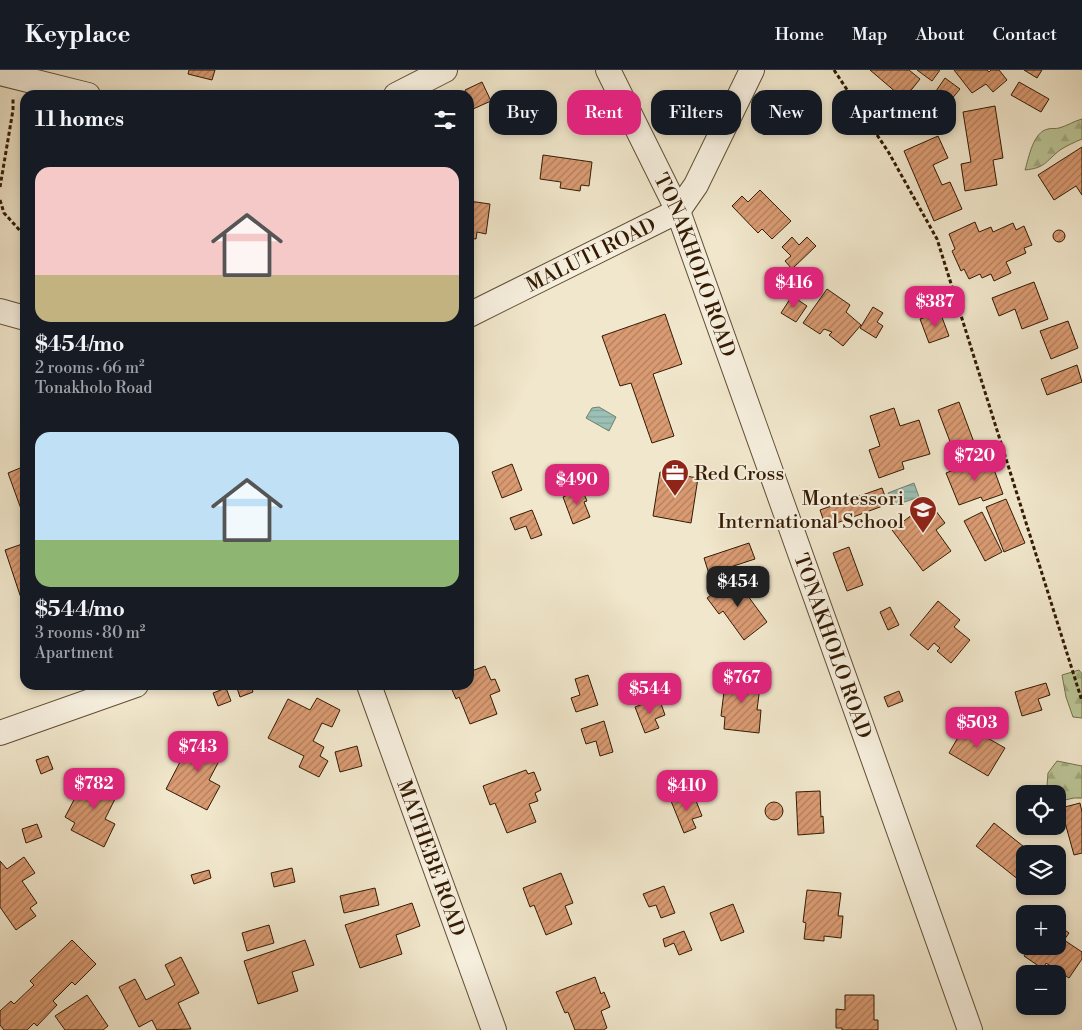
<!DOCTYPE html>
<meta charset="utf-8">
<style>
:root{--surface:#171b24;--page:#20242c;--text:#f1f3f6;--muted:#9ea1a6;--line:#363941;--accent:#db2777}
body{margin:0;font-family:"Libre Bodoni",serif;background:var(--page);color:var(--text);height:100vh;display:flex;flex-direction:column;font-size:19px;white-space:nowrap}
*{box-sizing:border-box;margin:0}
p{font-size:16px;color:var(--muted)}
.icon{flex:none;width:28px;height:28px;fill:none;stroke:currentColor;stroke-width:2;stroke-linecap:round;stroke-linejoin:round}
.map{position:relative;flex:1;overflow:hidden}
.panel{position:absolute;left:20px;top:20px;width:454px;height:600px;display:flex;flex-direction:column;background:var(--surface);border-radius:15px;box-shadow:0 2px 8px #0003}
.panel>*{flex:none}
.top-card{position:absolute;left:489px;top:20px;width:475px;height:45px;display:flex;gap:10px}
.fabs{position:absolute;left:1016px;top:715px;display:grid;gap:10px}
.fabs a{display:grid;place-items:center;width:50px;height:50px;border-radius:10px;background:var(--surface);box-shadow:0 2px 8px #0003;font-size:25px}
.price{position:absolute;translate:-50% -42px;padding:0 11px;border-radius:10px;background:var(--accent);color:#fff;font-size:16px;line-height:32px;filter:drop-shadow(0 1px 2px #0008)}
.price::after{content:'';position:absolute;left:50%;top:30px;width:15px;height:11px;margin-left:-8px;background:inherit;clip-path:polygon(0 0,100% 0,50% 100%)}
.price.selected{background:#222;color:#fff}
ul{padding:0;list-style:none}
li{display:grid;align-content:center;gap:10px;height:265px;padding:0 15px}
li span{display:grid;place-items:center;height:155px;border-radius:15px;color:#555}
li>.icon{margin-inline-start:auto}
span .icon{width:90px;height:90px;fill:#fffc;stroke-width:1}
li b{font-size:21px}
h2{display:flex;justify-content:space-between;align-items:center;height:60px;padding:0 15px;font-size:21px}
.chip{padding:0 18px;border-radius:15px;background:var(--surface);box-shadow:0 2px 8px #0003;font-size:18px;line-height:45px}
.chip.selected{background:var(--accent);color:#fff}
header{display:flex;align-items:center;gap:30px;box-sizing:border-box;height:70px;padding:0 25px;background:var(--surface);border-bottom:1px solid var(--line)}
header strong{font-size:24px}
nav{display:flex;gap:28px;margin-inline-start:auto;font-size:18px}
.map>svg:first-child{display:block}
</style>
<header>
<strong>Keyplace</strong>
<nav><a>Home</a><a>Map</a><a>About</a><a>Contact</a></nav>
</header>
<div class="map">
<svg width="1082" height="960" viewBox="0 0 1082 960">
<defs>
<pattern id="forest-firs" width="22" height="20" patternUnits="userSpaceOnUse" patternTransform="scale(1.25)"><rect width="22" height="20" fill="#bbc597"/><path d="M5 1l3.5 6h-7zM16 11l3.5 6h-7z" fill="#a1a980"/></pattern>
<pattern id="water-rules" width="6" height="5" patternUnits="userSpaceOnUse" patternTransform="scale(1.25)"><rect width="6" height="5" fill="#9bc0b5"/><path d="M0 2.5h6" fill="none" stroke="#86a49a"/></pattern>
<pattern id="building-hatch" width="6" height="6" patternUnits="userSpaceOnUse" patternTransform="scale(1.25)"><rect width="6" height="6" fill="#da9b73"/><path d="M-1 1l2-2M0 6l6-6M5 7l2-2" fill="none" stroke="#b17e5c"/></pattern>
</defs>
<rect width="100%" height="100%" fill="#f1e7cc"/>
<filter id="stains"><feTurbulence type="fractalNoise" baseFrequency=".004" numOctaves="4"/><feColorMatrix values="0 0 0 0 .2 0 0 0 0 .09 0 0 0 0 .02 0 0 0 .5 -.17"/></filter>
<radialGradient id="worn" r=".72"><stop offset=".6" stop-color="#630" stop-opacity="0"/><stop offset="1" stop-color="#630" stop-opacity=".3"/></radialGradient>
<g fill="url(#forest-firs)" stroke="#77704d">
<path d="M1082 49V69C1075 72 1066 76 1060 80 1045 92 1045 98 1025 100 1029 87 1033 62 1048 59 1051 58 1056 59 1059 58 1067 56 1074 51 1082 49Z"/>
<polygon points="1079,600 1082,604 1082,648 1073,647 1066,627 1062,605"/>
<polygon points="1057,691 1082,696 1082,728 1074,728 1060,731 1058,729 1058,724 1053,724 1047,716 1048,703"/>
</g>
<g fill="url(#water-rules)" stroke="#717e6e">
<polygon points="599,337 616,347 609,361 586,348 592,338"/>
<polygon points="914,413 919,427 893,436 888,423"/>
</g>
<g fill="url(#building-hatch)" stroke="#331b03">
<polygon points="189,0 215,0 212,10 188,4"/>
<polygon points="870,0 909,0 920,9 904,29"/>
<polygon points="917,0 940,0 932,11"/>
<polygon points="954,0 987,0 989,2 991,0 999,0 1007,10 993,22 986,14 972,23"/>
<polygon points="1024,0 1042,0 1037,8"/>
<polygon points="945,8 960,19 950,31 936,21"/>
<polygon points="482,12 491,31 473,39 465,20"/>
<polygon points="1019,12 1049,29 1041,42 1011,25"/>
<polygon points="995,36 1003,88 993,90 997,115 965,121 961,94 971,92 963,42"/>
<circle cx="898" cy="52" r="6"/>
<polygon points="938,66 948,88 933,95 942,115 950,112 962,139 934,151 904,81"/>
<polygon points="1082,77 1082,125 1076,116 1054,130 1038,105"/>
<polygon points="543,85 592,92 589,116 581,115 580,121 560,118 561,112 540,109"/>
<polygon points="760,120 791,151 772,169 762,159 758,163 732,136 742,126 748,132"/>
<polygon points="469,131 490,134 486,164 477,162 476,169 469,168"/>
<polygon points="975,152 979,162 991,157 993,162 1013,153 1016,160 1024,156 1032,175 1024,178 1026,183 1006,192 1011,203 994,211 991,204 982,208 980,204 969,209 964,199 961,201 952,181 955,179 949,164"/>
<circle cx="1059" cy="166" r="6"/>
<polygon points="792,167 799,175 807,167 816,176 792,199 785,191 791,186 782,177"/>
<polygon points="1034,212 1048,249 1022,259 1015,239 999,246 992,228"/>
<polygon points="827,219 850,235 846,242 861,255 843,276 829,265 832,262 824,259 820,264 803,253"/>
<polygon points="792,226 807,236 796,252 781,243"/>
<polygon points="873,237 883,243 877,252 883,256 876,268 860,258"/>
<polygon points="940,242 949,266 929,273 920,249"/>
<polygon points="665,244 682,294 653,304 674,366 652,373 631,313 620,316 602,266"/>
<polygon points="1068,251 1078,278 1051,289 1040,261"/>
<polygon points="1077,295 1082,312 1047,325 1041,309"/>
<polygon points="959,332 975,375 954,382 938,340"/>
<polygon points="894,338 900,356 919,350 930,384 902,392 904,399 879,408 869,380 880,376 870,346"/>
<polygon points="989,386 1003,424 983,431 981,427 959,435 946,403"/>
<polygon points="512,394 522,420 502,428 492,402"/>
<polygon points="25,396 25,450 8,403"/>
<polygon points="660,402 698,408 691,453 653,446"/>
<polygon points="882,418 888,434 826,457 820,440"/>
<polygon points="582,419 587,431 584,432 590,447 573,454 563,427"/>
<polygon points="1006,429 1025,473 1004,482 986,437"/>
<polygon points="929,432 945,453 936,460 951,481 923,501 892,460"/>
<polygon points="532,440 542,465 531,469 526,456 515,460 510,448"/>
<polygon points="982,442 1002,482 985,491 964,451"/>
<polygon points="25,473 25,540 5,480"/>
<polygon points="749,473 755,489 709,504 704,488"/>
<polygon points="849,477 863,515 847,521 833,483"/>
<polygon points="734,507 767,552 744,570 723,541 719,544 707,528"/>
<polygon points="938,531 960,550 954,557 970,570 951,593 937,581 940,578 934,573 928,580 910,565"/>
<polygon points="890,537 899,555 888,560 880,542"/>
<polygon points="485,596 491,610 495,609 500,621 490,625 497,644 470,654 459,627 456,629 450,615 469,615 469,602"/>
<polygon points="588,605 598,635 576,642 571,628 580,625 575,609"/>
<polygon points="726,605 761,609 757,640 761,640 759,663 724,659 725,647 721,646"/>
<polygon points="1046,613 1050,625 1038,629 1042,640 1022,646 1015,622"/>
<polygon points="236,615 251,615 253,622 240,627"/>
<polygon points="226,618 231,631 218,636 213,623"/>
<polygon points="899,621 903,631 888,637 884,627"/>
<polygon points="317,628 340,640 332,657 322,653 313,671 324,677 320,686 328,691 319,707 299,697 304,686 268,668 288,629 310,640"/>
<polygon points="659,628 665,645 655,649 659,658 645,663 635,637"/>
<polygon points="968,650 980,658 977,662 1005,678 988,706 949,683"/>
<polygon points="604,651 613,682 600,686 596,671 586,674 581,659"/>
<polygon points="211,668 227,676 209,710 220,716 207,740 166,719 192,669 206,677"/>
<polygon points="357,676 362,696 340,702 335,682"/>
<polygon points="48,686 53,699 41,704 36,690"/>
<polygon points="526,700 528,704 534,702 541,720 535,723 538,731 529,734 536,752 507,763 495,733 490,735 483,716"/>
<polygon points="106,706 122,715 105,749 115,754 104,777 71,760 75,753 65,747 86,707 101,716"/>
<polygon points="820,721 821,747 823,746 824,763 798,765 796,722"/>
<polygon points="693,723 702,746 692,749 696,758 684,763 671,731"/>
<circle cx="774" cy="741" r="9"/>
<polygon points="1080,733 1082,742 1082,783 1074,785 1061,738"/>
<polygon points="994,753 1033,784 1025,784 1024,814 976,776"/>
<polygon points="37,754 42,767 26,773 22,759"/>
<polygon points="24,787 35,803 22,811 37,833 30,838 36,846 16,860 0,837 0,791 7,799"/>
<polygon points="292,798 295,812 274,817 271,803"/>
<polygon points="209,800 211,808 194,814 191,805"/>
<polygon points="561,803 573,833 565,836 572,854 546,865 534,835 530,837 523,818"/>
<polygon points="664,816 675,843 661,848 656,835 649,837 643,824"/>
<polygon points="375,818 379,835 344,843 340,826"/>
<polygon points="807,820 841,823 838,846 843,846 841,868 824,866 824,871 804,869 806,853 803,852"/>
<polygon points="412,833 420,856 396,865 402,884 360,898 345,855"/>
<polygon points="733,834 744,862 721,871 710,843"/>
<polygon points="269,855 274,873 247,881 242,863"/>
<polygon points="1058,855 1069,863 1064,870 1082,882 1082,889 1069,908 1046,893 1043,899 1024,886 1030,876 1058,876"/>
<polygon points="684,861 692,880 679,885 674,873 665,877 663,869"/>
<polygon points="72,870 96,894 75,915 72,912 53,931 57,935 37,956 34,953 27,960 4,960 0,955 0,941 11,931 14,934 34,915 30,911"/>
<polygon points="305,870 314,895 292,902 298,921 258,934 244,891"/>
<polygon points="181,887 199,923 178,933 191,959 157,960 152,950 139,957 119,917 135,909 146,930 175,915 165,895"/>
<polygon points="595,907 601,924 604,922 610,937 601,941 607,958 603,960 575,960 568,942 565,943 556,922"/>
<polygon points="87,925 108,956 103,960 65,960 55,946"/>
<polygon points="845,925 874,925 874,950 878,950 878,960 842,960 842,958 836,958 836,939 845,940"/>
</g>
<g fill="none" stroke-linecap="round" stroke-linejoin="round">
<defs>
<g id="minor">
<path id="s1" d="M608 0 678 141 970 960"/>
<polyline points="0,3 88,25"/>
<polyline points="396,25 445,0"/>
<polyline points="0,241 25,248"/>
<path id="s2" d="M469 245 678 141 696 115 752 0"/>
<path id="s3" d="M369 615 494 960"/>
<polyline points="0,663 136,615"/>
</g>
</defs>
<use href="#minor" stroke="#624e35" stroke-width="26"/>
<g stroke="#331b03" stroke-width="3" stroke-dasharray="4 2.5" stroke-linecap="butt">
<polyline points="834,0 889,83 937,169 1082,631"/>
<polyline points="0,117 13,40 13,29"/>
<polyline points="0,130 4,143 25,166"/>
</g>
<use href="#minor" stroke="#f6efde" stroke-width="24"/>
</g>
<defs>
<symbol id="office-pin" viewBox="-11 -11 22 30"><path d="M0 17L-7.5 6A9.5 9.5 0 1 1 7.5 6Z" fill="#8f2418" stroke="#f6efde"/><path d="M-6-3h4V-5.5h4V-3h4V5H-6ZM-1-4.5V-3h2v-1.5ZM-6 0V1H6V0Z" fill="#fff"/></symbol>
<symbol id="school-pin" viewBox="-11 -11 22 30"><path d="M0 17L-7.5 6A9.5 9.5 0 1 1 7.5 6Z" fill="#8f2418" stroke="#f6efde"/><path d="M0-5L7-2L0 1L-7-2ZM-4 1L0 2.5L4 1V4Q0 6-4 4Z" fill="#fff"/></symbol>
</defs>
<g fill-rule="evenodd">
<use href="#office-pin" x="659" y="387" width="32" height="43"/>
<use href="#school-pin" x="907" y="424" width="32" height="43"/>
</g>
<g text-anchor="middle" stroke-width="4" stroke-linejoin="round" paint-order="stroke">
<g font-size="20" fill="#331b03" stroke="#f6efde">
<text dy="7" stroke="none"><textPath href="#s2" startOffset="136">MALUTI ROAD</textPath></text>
<text dy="7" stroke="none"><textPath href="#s1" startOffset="214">TONAKHOLO ROAD</textPath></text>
<text dy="7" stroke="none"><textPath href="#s1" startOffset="619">TONAKHOLO ROAD</textPath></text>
<text dy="7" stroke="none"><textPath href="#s3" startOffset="184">MATHEBE ROAD</textPath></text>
</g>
<g font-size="20" fill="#331b03" stroke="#f6efde" text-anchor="start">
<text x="694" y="410">Red Cross</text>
<text x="904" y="435" text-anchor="end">Montessori<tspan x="904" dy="23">International School</tspan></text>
</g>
</g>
<rect width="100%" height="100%" filter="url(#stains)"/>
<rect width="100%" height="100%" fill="url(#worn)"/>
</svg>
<div class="fabs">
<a><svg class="icon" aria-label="locate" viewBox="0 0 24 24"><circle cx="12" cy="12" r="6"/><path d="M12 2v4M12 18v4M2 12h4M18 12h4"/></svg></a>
<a><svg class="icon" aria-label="layers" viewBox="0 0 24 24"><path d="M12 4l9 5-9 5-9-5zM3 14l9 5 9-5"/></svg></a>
<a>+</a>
<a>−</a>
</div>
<b class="price" style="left:794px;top:239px">$416</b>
<b class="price" style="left:935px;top:258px">$387</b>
<b class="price" style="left:975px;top:412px">$720</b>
<b class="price" style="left:577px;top:436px">$490</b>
<b class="price selected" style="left:738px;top:538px">$454</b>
<b class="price" style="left:742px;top:634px">$767</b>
<b class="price" style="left:650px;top:645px">$544</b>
<b class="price" style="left:977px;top:679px">$503</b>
<b class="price" style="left:198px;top:703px">$743</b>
<b class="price" style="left:94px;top:740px">$782</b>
<b class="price" style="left:687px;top:742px">$410</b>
<div class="top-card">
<a class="chip">Buy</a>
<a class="chip selected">Rent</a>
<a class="chip">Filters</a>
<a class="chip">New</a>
<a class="chip">Apartment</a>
</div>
<section class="panel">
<h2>11 homes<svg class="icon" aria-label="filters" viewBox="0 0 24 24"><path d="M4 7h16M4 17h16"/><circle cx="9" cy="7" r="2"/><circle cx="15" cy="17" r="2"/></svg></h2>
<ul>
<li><span style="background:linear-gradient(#f6c9c9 70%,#c2b280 0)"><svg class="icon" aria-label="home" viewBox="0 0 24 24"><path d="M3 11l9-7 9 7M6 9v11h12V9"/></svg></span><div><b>$454/mo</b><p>2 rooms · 66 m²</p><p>Tonakholo Road</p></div></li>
<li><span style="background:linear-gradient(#bfe0f5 70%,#8fb573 0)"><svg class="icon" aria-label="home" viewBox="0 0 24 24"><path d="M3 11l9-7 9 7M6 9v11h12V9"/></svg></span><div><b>$544/mo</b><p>3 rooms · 80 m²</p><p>Apartment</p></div></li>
</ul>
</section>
</div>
